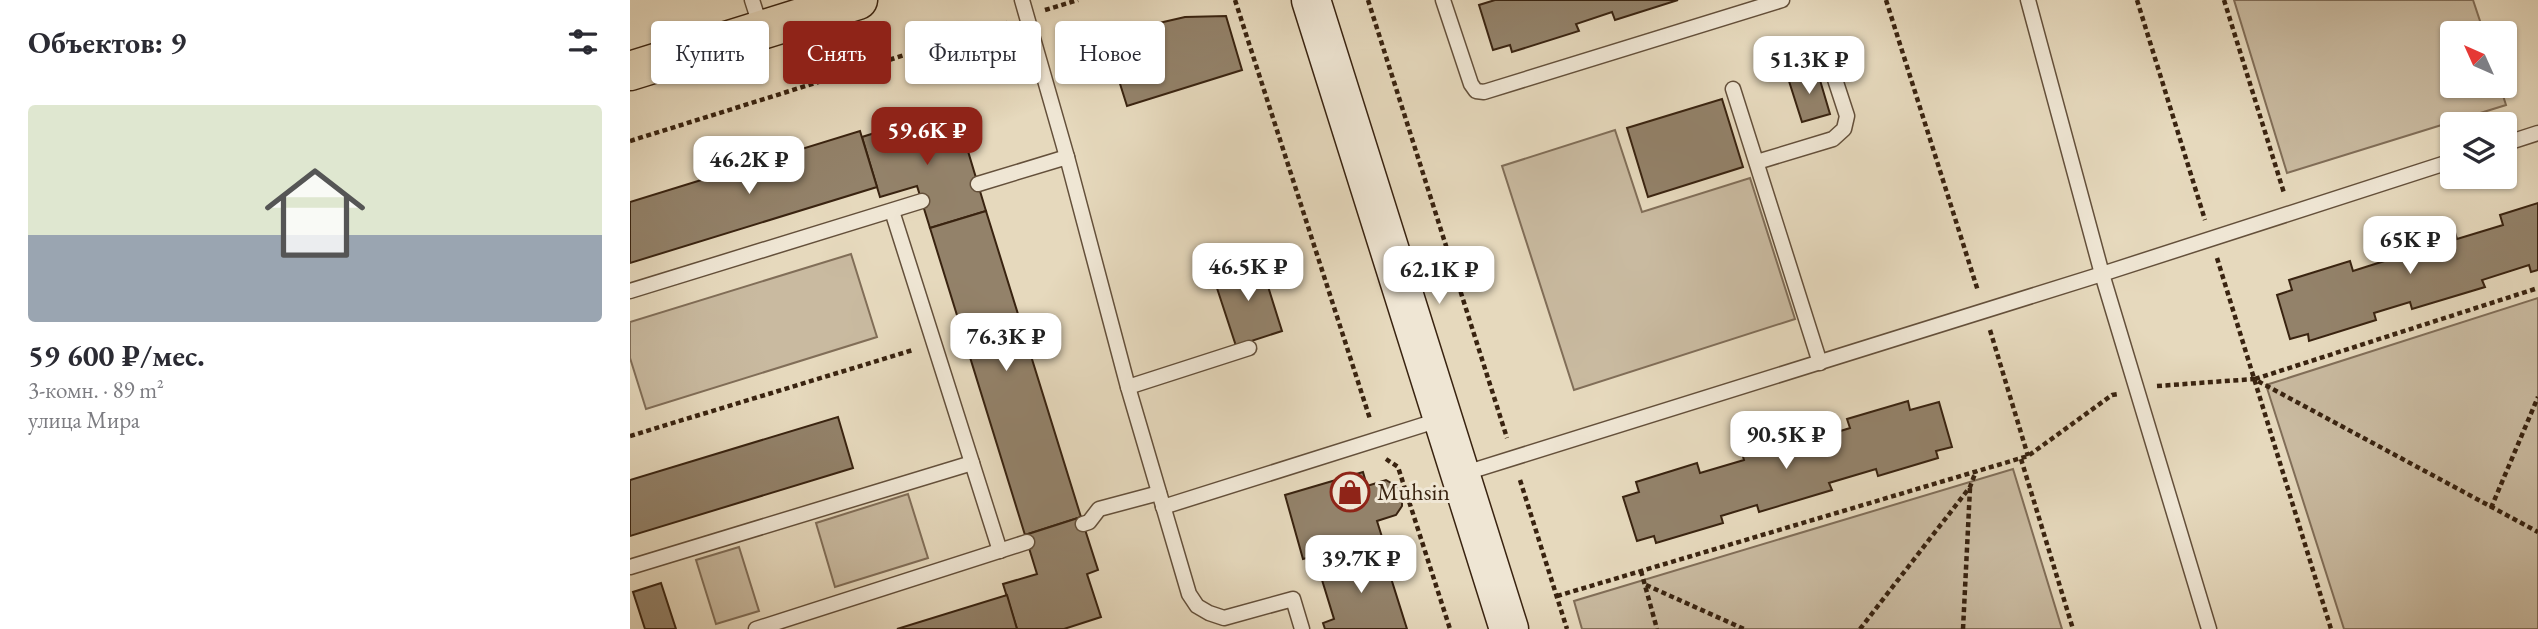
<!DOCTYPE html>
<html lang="ru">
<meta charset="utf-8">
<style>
:root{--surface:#fff;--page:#f7f7f7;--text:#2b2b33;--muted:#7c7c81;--accent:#8f2418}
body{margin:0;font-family:"EB Garamond",serif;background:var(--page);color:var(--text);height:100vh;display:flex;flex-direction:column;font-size:26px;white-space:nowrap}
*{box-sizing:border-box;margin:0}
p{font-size:23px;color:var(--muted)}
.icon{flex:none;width:38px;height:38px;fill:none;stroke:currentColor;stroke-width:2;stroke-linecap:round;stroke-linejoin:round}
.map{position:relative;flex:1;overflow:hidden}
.details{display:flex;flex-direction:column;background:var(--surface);width:630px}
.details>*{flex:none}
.banner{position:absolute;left:21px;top:21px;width:665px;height:63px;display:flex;gap:14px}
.needle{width:46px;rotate:315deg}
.buttons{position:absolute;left:1810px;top:21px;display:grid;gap:14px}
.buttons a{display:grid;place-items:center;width:77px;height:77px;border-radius:7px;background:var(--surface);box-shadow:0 2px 5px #0004;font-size:35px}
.price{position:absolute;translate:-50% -60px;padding:0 16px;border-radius:14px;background:#fff;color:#222;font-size:23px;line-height:46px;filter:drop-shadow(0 2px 4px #0008)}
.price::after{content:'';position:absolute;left:50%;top:42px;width:21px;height:16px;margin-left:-10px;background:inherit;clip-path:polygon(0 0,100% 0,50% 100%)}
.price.active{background:var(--accent);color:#fff}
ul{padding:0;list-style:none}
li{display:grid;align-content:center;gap:14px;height:371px;padding:0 28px}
li span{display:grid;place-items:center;height:217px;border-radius:7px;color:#555}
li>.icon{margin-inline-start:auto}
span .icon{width:126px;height:126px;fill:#fffc;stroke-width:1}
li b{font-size:30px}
h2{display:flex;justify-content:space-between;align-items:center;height:84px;padding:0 28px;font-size:30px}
.chip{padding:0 24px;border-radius:7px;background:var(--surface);box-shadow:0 2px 5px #0004;font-size:24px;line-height:63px}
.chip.active{background:var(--accent);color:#fff}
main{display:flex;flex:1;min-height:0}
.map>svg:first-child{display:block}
</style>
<main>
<section class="details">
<h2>Объектов: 9<svg class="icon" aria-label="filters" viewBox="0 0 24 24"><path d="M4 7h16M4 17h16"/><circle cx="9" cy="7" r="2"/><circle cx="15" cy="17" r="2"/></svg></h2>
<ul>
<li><span style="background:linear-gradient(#dfe7d0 60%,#9aa5b1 0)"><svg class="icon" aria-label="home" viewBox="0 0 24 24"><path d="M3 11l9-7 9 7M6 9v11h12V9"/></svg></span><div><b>59 600 ₽/мес.</b><p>3-комн. · 89 m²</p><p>улица Мира</p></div></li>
</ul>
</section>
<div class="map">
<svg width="1908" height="629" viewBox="0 0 1908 629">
<rect width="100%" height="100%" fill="#e6d9bd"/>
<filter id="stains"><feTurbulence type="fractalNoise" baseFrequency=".00286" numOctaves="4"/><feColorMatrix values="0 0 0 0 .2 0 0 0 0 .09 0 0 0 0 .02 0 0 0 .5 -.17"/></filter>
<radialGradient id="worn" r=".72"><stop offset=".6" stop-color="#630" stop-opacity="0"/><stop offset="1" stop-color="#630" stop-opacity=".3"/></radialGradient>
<g fill="#c9baa0" stroke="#816e58" stroke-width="2">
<polygon points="1604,0 1843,0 1854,33 1822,33 1822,86 1870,86 1876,105 1657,173"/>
<polygon points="985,130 1012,212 1120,178 1165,319 944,390 872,166"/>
<polygon points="221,254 247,337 16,409 0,358 0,322"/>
<polygon points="1908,298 1908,629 1714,629 1636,385"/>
<polygon points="1383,469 1432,629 952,629 944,601"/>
<polygon points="278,494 298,558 205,587 186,523"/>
<polygon points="109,547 129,611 86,624 66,560"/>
</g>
<g fill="#93826a" stroke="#392310" stroke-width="2">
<polygon points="865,0 1048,0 985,20 982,12 946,24 949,31 882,52 880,45 863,50 849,5"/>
<polygon points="596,16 612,70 497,106 480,52 499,38 529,23 555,17"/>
<polygon points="1187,70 1200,114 1172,122 1158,78"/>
<polygon points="1092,99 1113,167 1018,197 997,128"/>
<polygon points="318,110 331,149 337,148 356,211 300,228 287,186 250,197 232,137"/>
<polygon points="230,131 247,187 0,263 0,202"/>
<polygon points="1908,203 1908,270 1901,272 1899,265 1852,280 1855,287 1782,309 1780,302 1744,313 1746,320 1679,341 1678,334 1660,339 1647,295 1662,290 1659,280 1720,261 1723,271 1767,257 1764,248 1824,229 1827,239 1873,225 1870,215"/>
<polygon points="356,211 451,517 395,535 300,228"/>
<polygon points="630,261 652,331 606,346 583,276"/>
<polygon points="1278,401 1280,410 1309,402 1322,447 1306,451 1308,458 1248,476 1246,469 1199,483 1202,490 1129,512 1127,505 1091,516 1093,523 1026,543 1024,536 1007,541 993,497 1009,492 1006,482 1067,463 1070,473 1114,460 1111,450 1172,432 1175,442 1220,428 1217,419"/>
<polygon points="208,417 223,468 0,536 0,480"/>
<polygon points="733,472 737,486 756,480 766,486 772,498 772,506 766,515 747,521 752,537 673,559 655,495"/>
<polygon points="451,517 468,570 457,574 471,617 434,629 387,629 373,584 407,574 395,535"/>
<polygon points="742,550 747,565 751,564 755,576 760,575 777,629 695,629 693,623 704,619 688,567"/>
<polygon points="31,583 46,629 15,629 3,592"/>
<polygon points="377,595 387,629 267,629"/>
</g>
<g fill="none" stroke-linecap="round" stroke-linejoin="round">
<defs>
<g id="lane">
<polyline points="122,0 131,28"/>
<polyline points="392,0 437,157 498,387 559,594 567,606 579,613 594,618 663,599 672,629"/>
<polyline points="813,0 841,84 846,91 854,92 1152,0"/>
<polyline points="1398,0 1472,274 1579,629"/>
<polyline points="1103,89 1190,363"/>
<polyline points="1874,144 1908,133"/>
<polyline points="1127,162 1203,139 1214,129 1217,116 1200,64"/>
<polyline points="348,184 437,157"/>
<polyline points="262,211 370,551"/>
<polyline points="0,291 292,201"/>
<polyline points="498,387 619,348"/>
<polyline points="832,474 1472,274 1822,161"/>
<polyline points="533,507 812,419"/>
<polyline points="453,524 459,522 469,509 529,493"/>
<polyline points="0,567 342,463"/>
<polyline points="126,629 397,542"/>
</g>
<polyline id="secondary" points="681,0 879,629"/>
<polyline id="primary" points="0,71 228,0"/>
</defs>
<use href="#lane" stroke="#64503b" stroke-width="17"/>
<use href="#secondary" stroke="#392310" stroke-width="41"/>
<use href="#primary" stroke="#392310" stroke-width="41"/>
<g stroke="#392310" stroke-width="4.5" stroke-dasharray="5 3.5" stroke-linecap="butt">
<polyline points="605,0 740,419"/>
<polyline points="738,0 877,438"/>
<polyline points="1256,0 1348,291"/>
<polyline points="1507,0 1575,220"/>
<polyline points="1594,0 1654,193"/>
<polyline points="415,10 448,0"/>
<polyline points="0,141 377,23"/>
<polyline points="1587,258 1701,629"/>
<polyline points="1360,330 1398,456"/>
<polyline points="1625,379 1908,288"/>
<polyline points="1527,386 1624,379 1908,532"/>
<polyline points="0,436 283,350"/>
<polyline points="756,459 768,467 820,629"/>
<polyline points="1391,459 1443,629"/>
<polyline points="890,480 937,629"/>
<polyline points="1861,508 1908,397"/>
<polyline points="1011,571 1027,629"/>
<polyline points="1016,585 1114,629"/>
<polyline points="927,596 1398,456 1482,395 1488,394"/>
<polyline points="1230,629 1340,487 1346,471"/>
<polyline points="1333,629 1340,488"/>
</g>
<use href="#lane" stroke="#efe6d4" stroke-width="14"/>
<use href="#secondary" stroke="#efe6d4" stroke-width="38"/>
<use href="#primary" stroke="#e6d9bd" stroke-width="38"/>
</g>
<defs>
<symbol id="shop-ring" viewBox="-11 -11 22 22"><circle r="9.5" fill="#efe6d4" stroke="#8f2418" stroke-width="1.5"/><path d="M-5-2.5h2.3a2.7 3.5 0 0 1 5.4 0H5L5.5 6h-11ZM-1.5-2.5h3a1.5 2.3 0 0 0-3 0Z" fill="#8f2418"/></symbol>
</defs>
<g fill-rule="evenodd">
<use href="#shop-ring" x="698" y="470" width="44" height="44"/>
</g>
<g text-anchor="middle" stroke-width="6" stroke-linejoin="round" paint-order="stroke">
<g font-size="24" fill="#392310" stroke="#efe6d4" text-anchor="start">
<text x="747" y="500">Muhsin</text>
</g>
</g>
<rect width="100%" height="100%" filter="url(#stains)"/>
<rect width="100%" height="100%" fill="url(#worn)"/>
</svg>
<div class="buttons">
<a><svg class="needle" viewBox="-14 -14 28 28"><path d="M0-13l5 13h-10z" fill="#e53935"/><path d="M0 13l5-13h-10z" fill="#7c7c81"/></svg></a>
<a><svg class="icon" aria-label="layers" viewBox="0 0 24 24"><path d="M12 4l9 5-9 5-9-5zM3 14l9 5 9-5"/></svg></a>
</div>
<b class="price" style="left:1179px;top:96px">51.3K ₽</b>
<b class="price active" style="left:297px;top:167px">59.6K ₽</b>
<b class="price" style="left:119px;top:196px">46.2K ₽</b>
<b class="price" style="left:1780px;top:276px">65K ₽</b>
<b class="price" style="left:618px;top:303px">46.5K ₽</b>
<b class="price" style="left:809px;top:306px">62.1K ₽</b>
<b class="price" style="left:376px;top:373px">76.3K ₽</b>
<b class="price" style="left:1156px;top:471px">90.5K ₽</b>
<b class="price" style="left:731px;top:595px">39.7K ₽</b>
<div class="banner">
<a class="chip">Купить</a>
<a class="chip active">Снять</a>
<a class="chip">Фильтры</a>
<a class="chip">Новое</a>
</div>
</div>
</main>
